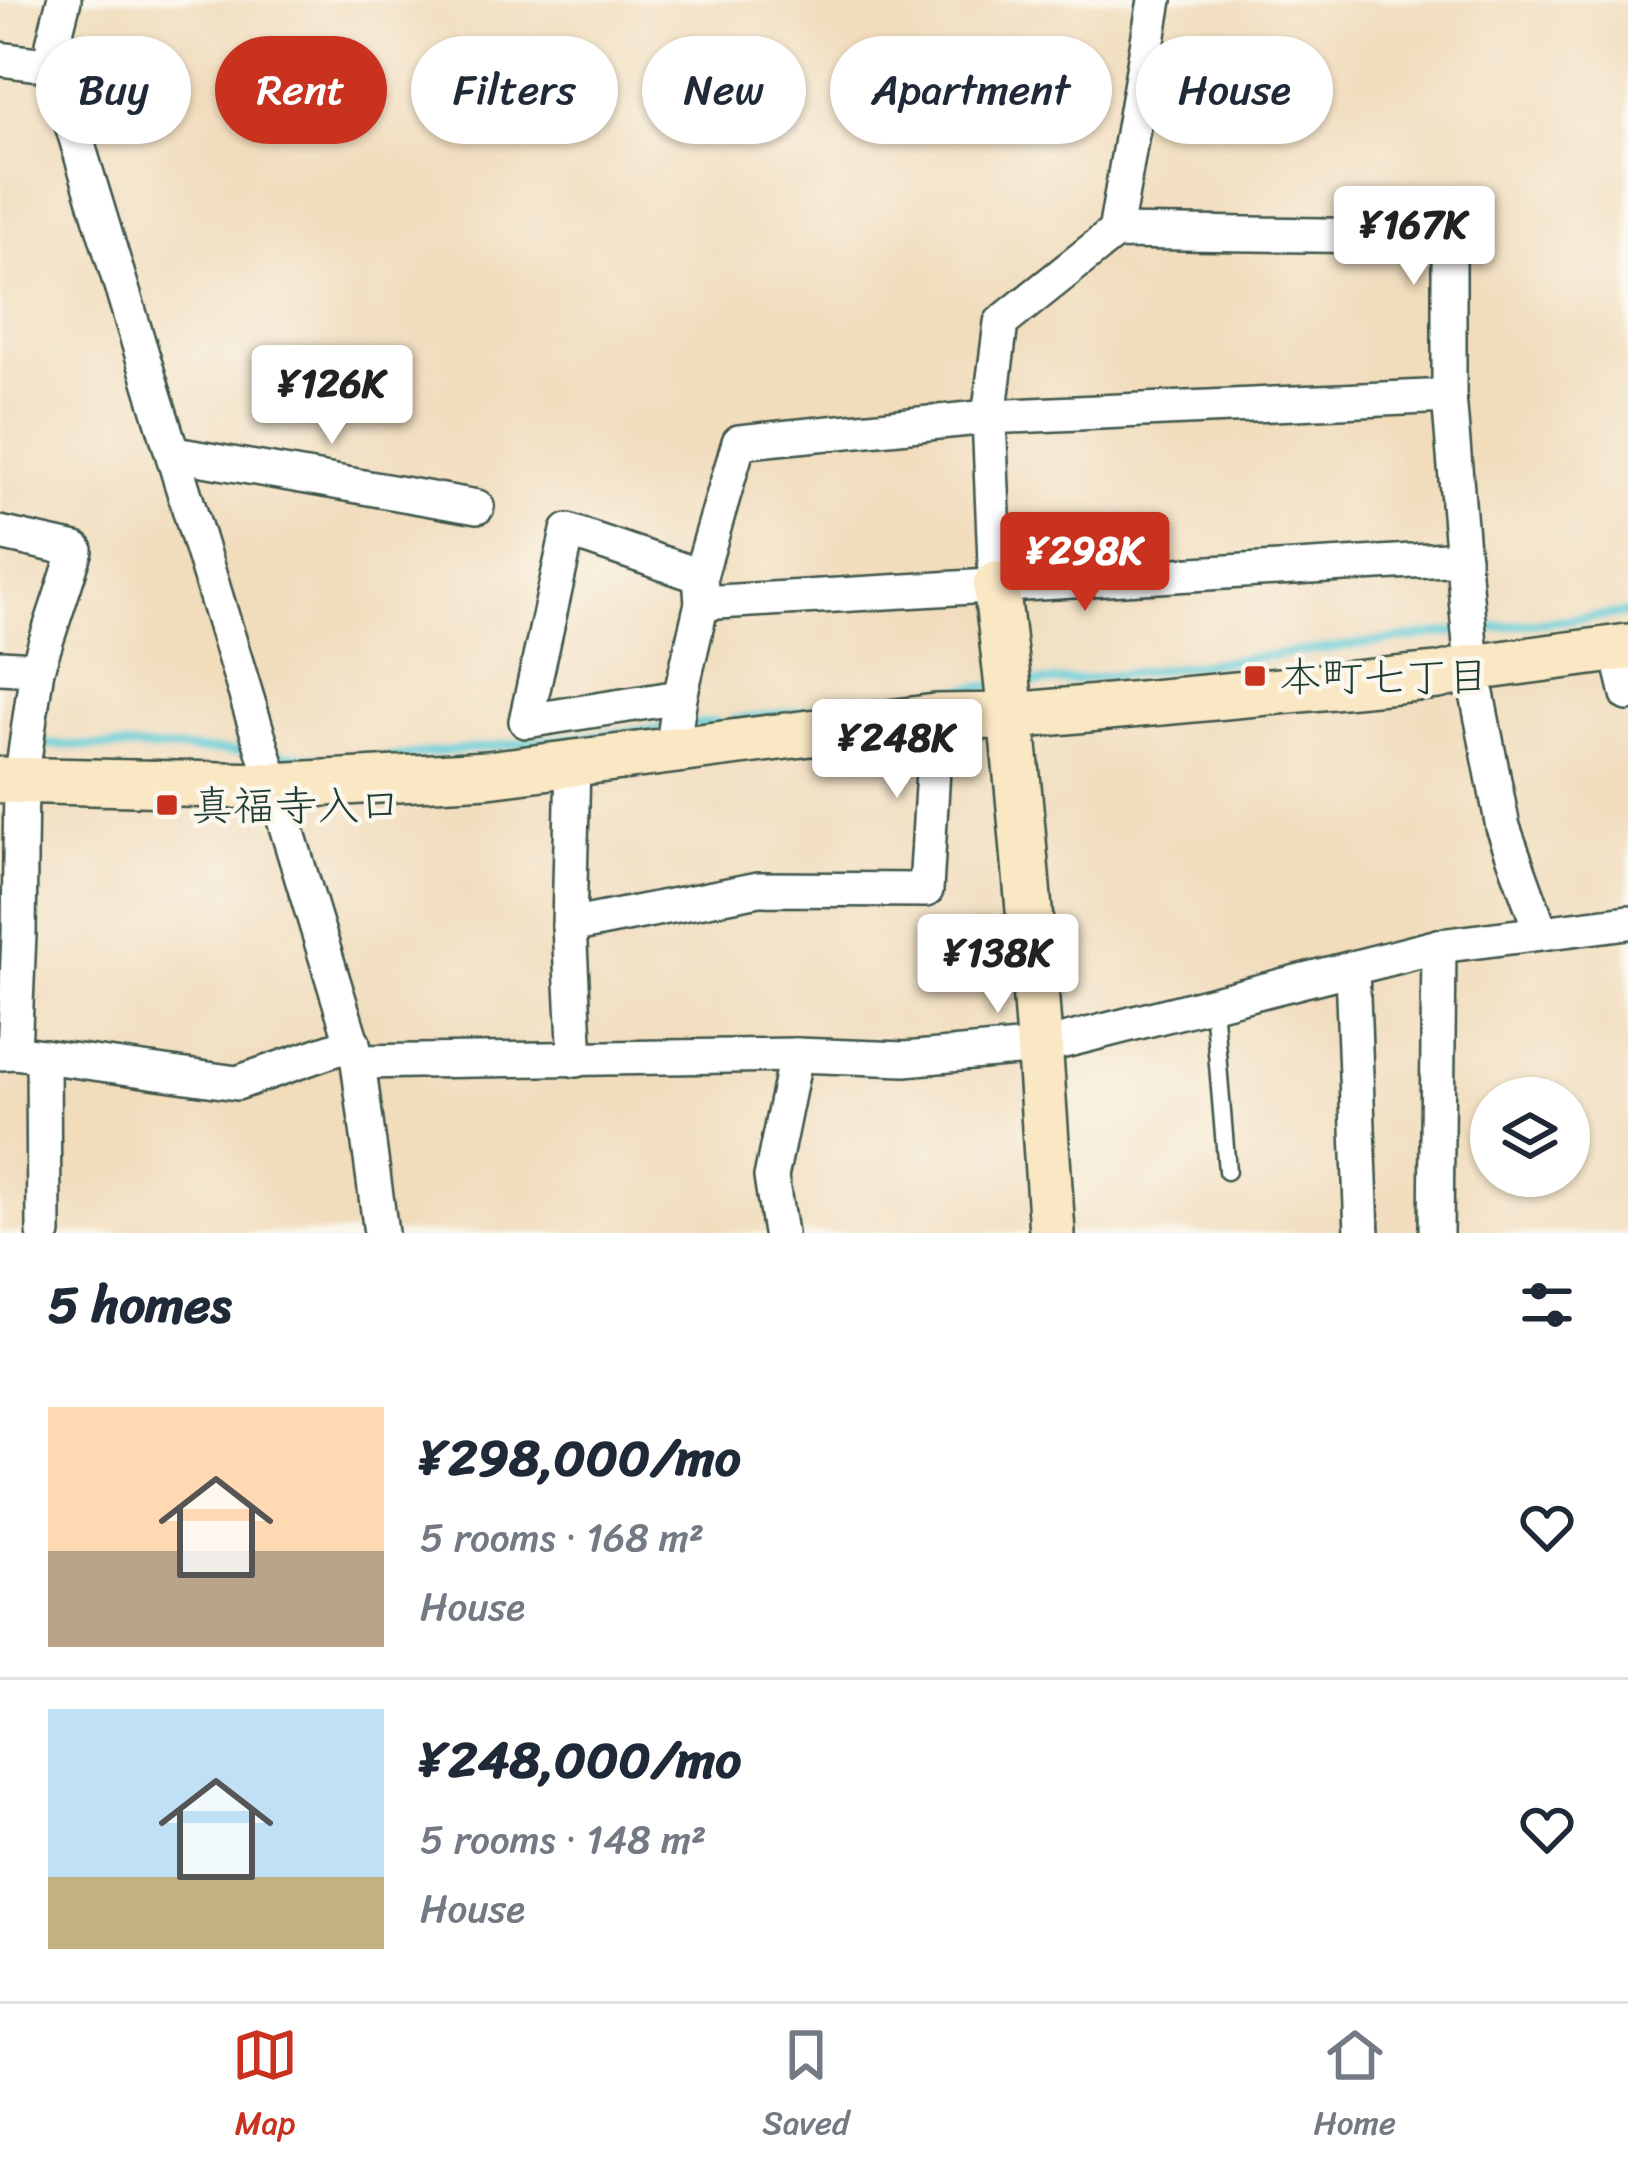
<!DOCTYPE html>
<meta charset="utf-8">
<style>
:root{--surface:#fff;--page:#f2f2f3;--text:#1f2937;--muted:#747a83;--line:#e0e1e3;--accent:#c8321e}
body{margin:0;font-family:Sriracha,"Klee One",sans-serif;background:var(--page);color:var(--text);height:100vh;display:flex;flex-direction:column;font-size:45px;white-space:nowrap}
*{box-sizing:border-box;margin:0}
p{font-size:39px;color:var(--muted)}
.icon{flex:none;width:66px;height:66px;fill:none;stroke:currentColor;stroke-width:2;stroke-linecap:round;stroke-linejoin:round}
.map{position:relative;height:1233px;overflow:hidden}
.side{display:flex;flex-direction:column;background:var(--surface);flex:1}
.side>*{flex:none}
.guide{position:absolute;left:36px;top:36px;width:1557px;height:108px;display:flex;gap:24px}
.tools{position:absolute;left:1470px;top:1077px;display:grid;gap:24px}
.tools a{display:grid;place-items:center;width:120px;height:120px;border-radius:50%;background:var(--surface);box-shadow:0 3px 9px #0004;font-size:60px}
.price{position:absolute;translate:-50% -102px;padding:0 27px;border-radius:12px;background:#fff;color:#222;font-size:39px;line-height:78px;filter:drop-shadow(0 3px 6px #0008)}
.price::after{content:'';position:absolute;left:50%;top:72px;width:36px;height:27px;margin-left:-18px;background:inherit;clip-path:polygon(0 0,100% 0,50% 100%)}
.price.active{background:var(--accent);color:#fff}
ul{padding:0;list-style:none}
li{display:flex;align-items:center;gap:36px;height:300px;padding:0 48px}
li+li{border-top:3px solid var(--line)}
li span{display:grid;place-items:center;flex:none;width:336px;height:240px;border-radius:0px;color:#555}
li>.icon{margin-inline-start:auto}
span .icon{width:144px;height:144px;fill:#fffc;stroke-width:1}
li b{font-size:51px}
h2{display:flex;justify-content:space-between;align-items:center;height:144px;padding:0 48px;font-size:51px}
.chip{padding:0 42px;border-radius:54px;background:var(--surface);box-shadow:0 3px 9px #0004;font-size:42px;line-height:108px}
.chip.active{background:var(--accent);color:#fff}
.dock{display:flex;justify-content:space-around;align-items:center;height:168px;border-top:3px solid var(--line);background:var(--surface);font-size:33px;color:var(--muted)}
.dock a{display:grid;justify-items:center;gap:6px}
.dock .active{color:var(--accent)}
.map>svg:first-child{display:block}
</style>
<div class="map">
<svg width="1628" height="1233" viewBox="0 0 1628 1233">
<rect width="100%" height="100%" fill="#fbf7ec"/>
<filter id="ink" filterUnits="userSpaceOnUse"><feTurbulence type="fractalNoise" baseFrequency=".00833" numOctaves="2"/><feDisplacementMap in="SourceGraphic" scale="24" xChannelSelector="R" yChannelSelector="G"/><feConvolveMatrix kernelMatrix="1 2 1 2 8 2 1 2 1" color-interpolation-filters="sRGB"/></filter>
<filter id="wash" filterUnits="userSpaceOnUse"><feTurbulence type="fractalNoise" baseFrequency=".004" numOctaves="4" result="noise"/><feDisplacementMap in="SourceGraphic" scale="48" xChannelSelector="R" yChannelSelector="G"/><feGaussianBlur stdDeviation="2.7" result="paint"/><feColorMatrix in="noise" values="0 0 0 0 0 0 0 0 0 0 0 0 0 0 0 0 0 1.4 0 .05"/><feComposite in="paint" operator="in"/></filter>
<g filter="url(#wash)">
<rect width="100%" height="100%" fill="#f1dcbc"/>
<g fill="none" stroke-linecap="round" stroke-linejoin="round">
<g stroke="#5dc9d4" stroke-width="9">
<polyline points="1478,629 1628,613"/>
<polyline points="1020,683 1078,680 1462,631"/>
<polyline points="734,720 997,685"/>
<polyline points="35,744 258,752"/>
<polyline points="275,754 336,761"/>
<polyline points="382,758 717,722"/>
</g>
</g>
</g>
<g filter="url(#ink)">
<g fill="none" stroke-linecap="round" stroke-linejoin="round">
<defs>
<polyline id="lane" points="1213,1005 1227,1171"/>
<g id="street">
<polyline points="64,0 53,44 54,66 358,1062 381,1233"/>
<polyline points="0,59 54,66"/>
<polyline points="1115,232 1155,0"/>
<polyline points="175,454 477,507"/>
<polyline points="0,533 76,550 37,669"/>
<polyline points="996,585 989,417 1001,323 1115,232 1449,237 1449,396 1472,668 1503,827 1541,932"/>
<polyline points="702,603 1463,558"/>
<polyline points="1617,649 1628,694"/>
<polyline points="0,667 37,669 21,781 19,934 14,1052 0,1053"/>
<polyline points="680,697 526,721 568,531 700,576"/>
<polyline points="672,751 680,697 702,603 700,576 739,442 989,417 1449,396"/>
<polyline points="573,763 569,926 576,1060"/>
<polyline points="569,926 759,889 926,890 936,717"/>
<polyline points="1352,970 1362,1233"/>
<polyline points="14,1052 237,1083 353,1043"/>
<polyline points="43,1056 44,1233"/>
<polyline points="358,1062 796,1055 905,1059 1040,1047 1439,946 1628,922"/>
<polyline points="780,1233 771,1177 796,1055"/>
<polyline points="1436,1233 1439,946"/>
</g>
<g id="secondary">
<path d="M996 585C1023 800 1038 1017 1052 1233"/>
<polyline points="0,780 272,786 488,774 936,717 1013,716 1438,676 1472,668 1628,647"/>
</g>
</defs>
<use href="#lane" stroke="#3e5548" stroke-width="21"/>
<use href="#street" stroke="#3e5548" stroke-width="38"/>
<use href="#secondary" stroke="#3e5548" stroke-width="50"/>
<use href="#lane" stroke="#fff" stroke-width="16"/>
<use href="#street" stroke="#fff" stroke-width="33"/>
<use href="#secondary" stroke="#fae7c3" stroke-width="45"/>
</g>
</g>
<g fill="#c8321e" stroke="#fbf7ec" stroke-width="4.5">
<rect x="1243" y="664" width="24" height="24" rx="6"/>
<rect x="155" y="793" width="24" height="24" rx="6"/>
</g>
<g text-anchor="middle" stroke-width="9" stroke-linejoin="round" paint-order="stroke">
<g font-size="42" fill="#1f3d34" stroke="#fbf7ec" text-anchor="start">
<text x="1279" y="691">本町七丁目</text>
<text x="191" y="820">真福寺入口</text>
</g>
</g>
</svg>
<div class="tools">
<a><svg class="icon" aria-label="layers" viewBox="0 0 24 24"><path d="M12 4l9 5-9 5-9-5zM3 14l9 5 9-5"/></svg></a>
</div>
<b class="price" style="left:1414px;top:288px">¥167K</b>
<b class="price" style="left:332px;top:447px">¥126K</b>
<b class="price active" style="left:1085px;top:614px">¥298K</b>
<b class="price" style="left:897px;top:801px">¥248K</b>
<b class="price" style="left:998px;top:1016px">¥138K</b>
<div class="guide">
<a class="chip">Buy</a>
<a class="chip active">Rent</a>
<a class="chip">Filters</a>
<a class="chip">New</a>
<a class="chip">Apartment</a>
<a class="chip">House</a>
</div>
</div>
<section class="side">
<h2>5 homes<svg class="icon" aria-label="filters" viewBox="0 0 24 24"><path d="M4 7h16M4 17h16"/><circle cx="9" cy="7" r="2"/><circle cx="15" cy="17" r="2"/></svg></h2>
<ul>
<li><span style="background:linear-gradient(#ffd9b3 60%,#b9a48a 0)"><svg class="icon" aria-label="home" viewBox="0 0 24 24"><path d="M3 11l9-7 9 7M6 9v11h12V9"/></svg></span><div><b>¥298,000/mo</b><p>5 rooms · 168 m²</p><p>House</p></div><svg class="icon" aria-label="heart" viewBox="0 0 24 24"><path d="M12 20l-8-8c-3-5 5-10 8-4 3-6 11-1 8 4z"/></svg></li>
<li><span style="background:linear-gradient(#bfe0f5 70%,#c2b280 0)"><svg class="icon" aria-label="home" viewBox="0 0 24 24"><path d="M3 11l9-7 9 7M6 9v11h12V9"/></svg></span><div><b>¥248,000/mo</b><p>5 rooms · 148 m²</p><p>House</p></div><svg class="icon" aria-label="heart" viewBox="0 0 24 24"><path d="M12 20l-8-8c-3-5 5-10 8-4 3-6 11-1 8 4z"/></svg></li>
</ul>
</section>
<nav class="dock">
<a class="active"><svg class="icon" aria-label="map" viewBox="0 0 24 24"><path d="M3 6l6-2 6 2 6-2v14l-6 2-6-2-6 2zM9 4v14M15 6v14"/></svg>Map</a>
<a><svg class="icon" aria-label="saved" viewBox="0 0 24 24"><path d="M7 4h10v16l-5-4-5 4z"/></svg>Saved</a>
<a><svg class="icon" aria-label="home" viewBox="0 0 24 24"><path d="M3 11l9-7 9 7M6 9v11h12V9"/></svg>Home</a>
</nav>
